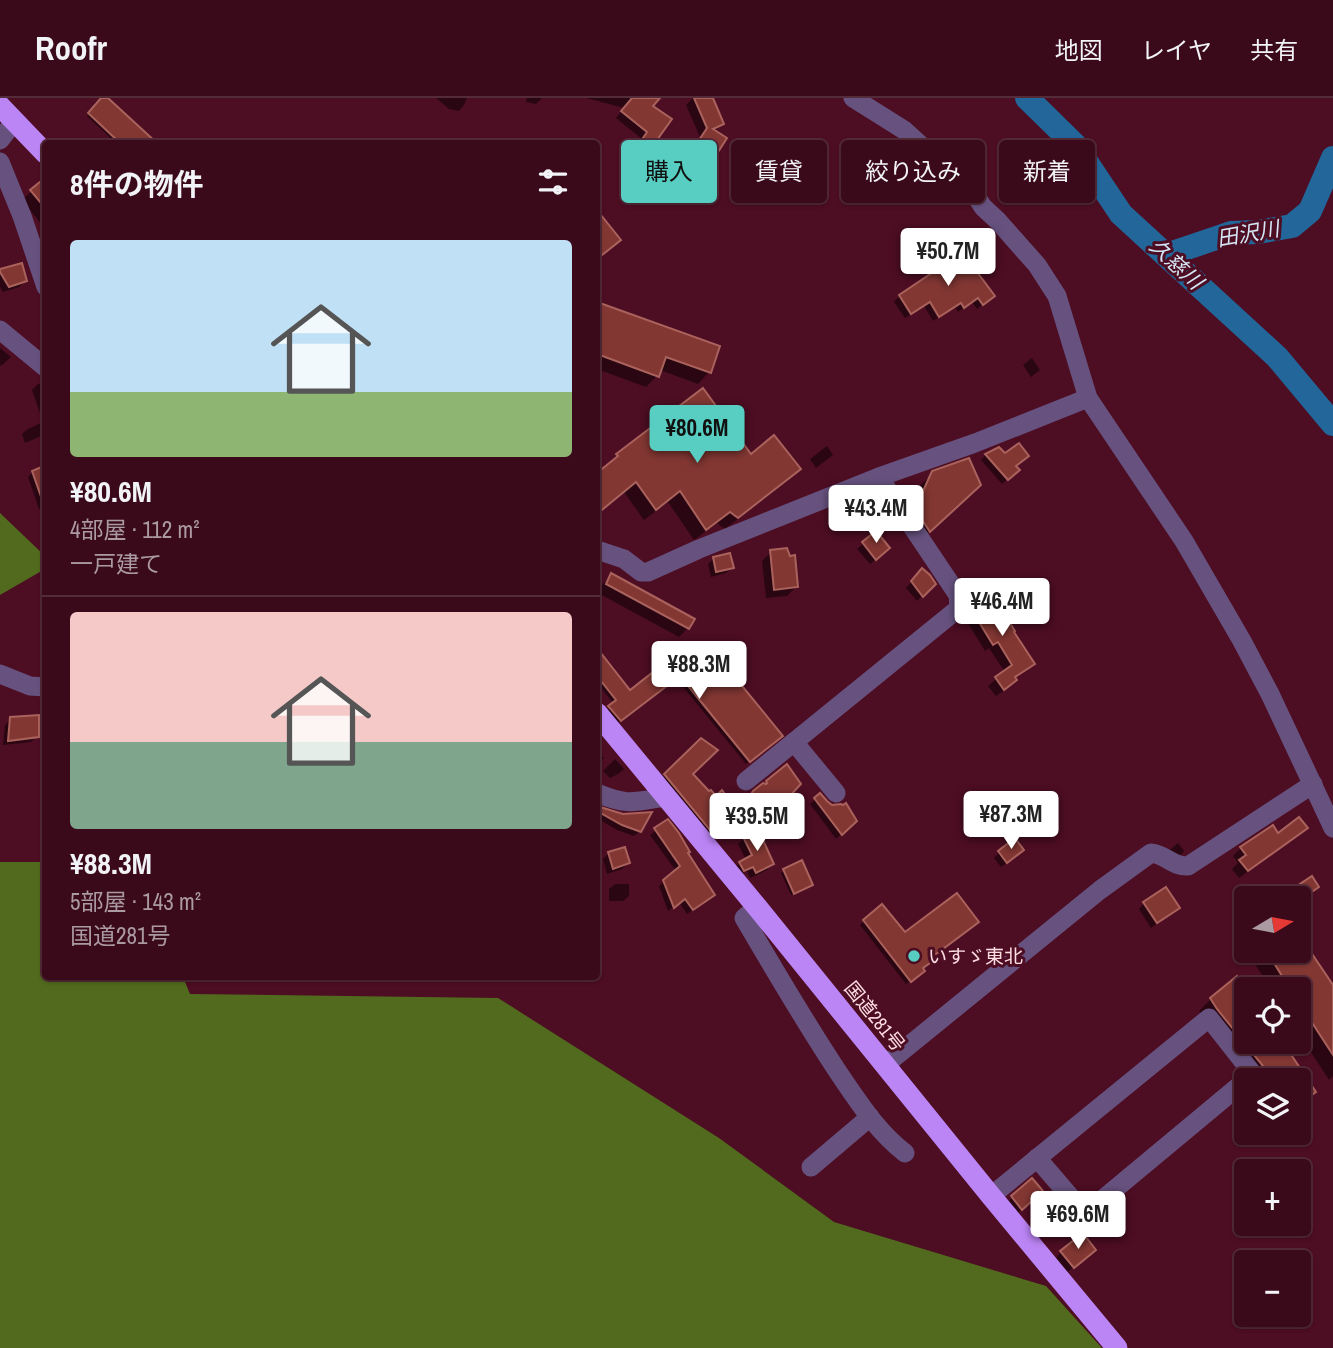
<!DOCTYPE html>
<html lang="ja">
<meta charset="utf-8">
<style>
:root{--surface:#3a0a1a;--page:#451827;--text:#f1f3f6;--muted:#ab9aa2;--line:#542b39;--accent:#57cec1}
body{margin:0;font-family:"Archivo Narrow","Noto Sans JP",sans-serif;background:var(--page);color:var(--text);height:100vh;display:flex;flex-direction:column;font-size:26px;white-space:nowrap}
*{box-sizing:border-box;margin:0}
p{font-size:23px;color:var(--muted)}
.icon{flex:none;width:38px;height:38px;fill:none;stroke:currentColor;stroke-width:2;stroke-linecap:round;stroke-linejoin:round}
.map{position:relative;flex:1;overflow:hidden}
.drawer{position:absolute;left:42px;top:42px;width:558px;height:840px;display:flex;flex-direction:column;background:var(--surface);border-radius:7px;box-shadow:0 2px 5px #0004,0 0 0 2px var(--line)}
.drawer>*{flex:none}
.guide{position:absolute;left:621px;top:42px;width:606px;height:63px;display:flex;gap:14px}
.needle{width:46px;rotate:80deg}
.fabs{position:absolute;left:1234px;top:788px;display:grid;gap:14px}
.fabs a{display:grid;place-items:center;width:77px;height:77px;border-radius:7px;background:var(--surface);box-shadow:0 2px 5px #0004,0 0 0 2px var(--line);font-size:35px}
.price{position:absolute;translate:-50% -60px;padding:0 16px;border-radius:7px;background:#fff;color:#222;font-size:23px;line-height:46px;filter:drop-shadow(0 2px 4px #0008)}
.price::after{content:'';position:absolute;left:50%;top:42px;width:21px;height:16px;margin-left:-10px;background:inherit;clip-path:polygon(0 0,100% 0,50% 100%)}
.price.on{background:var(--accent);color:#111}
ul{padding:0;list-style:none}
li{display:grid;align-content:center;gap:14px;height:371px;padding:0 28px}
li+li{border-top:2px solid var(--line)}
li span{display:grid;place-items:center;height:217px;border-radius:7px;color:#555}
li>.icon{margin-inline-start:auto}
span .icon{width:126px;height:126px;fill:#fffc;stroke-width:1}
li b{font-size:30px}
h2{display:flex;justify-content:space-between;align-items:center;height:84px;padding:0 28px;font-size:30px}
.pill{padding:0 24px;border-radius:7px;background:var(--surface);box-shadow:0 2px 5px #0004,0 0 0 2px var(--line);font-size:24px;line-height:63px}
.pill.on{background:var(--accent);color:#111}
header{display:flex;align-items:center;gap:42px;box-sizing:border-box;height:98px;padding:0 35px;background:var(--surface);border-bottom:2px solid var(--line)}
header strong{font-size:33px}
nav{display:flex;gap:38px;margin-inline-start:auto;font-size:24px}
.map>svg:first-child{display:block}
</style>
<header>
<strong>Roofr</strong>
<nav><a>地図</a><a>レイヤ</a><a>共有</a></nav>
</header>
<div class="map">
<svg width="1333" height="1250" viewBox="0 0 1333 1250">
<rect width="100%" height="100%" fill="#4d0d23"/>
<g fill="#516a1d">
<polygon points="0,415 46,459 45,471 0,497"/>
<polygon points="0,764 45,764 46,878 183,879 190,896 498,900 719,1040 834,1124 1046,1188 1102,1250 0,1250"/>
</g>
<g fill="#0007">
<polygon points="103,0 105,0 156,46 117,46 87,18"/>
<polygon points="436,0 467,0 464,7 459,13 449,11"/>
<polygon points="527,0 542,0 536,6 526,4"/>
<polygon points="586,0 649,0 651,9 648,52 641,59 633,53 642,41 616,20 624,10"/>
<polygon points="693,0 711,0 722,26 714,34 703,75 695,83 675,69 684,55 692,47 694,49 700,39 686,7"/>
<polygon points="46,81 46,124 42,127 22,102"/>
<polygon points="962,157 987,203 977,211 972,204 958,214 955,209 933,223 924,208 905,220 894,204 900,198"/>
<polygon points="0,173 25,183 19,189 3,194 0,189"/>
<polygon points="597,205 718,249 709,274 698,286 660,272 657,278 646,289 597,271"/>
<polygon points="0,250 11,259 1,268 0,267"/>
<polygon points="1032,260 1040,272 1031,279 1023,267"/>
<polygon points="46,284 46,314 40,315 32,292 38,286"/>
<polygon points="702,293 751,359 799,371 787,383 725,431 717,425 694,442 668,404 644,422 624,394 597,416 597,378 617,358"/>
<polygon points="43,324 45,333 39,339 25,345 22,336 28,331"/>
<polygon points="827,348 833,357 816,370 810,361"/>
<polygon points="986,357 1005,358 1017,372 1002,386 981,362"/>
<polygon points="46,369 46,410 39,411 28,379 33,374"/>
<polygon points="933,375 966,399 917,444 904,424 920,388"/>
<polygon points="876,435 882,456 870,466 857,451"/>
<polygon points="771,454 796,489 787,498 766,500 762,463"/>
<polygon points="714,460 732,470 726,475 711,479 708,466"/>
<polygon points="916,478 934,486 917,503 906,490"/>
<polygon points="611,479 688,530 679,539 598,495 601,488"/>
<polygon points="972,507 1032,566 1014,581 1015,582 1008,590 996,598 988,588 1005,574 989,550 985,553 964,519 964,515"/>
<polygon points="597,553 630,594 675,559 695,585 777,640 746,666 676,580 617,625 607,612 614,606 597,585"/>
<polygon points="11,621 37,638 31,644 3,647 5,627"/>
<polygon points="701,642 691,676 733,723 709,740 661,682"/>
<polygon points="597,654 604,660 597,667"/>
<polygon points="615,661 624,671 618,676 610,680 603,673"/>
<polygon points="767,684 799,686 781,704 778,701 759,716 744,707 754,694"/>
<polygon points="820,697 825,704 855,723 836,741 810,706"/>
<polygon points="597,710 623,717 640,733 634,738 617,732 597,720"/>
<polygon points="667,724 713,797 687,816 679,804 668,813 659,788 676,773 650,737"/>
<polygon points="1272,729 1278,737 1297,737 1239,780 1232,771 1238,765 1233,758 1241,750"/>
<polygon points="744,740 772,766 767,772 750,780 747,773 738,777 734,771 740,765 746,762 738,746"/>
<polygon points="1178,745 1184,753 1179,759 1166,755"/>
<polygon points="609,755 628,765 622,771 607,776 603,761"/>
<polygon points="999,755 1016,758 1001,769 994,760"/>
<polygon points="801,765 808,789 791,797 781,775"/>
<polygon points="615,786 629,786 629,798 623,803 609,803 609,791"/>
<polygon points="1144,805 1178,810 1151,830 1139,811"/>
<polygon points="882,808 929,861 919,876 906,886 860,827"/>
<polygon points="1263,852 1298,852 1333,890 1333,978 1329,982 1298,934 1298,891 1271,891 1253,863"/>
<polygon points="1246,893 1246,943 1279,943 1313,994 1298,1008 1298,982 1251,982 1199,913 1211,901"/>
<polygon points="1032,1083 1035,1099 1016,1116 1006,1105"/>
<polygon points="1061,1154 1088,1158 1067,1174 1056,1160"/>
</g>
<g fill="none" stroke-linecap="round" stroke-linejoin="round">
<g stroke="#22669a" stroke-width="24">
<polyline points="1027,0 1075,47 1121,116 1277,259 1333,326"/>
<polyline points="1166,157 1231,135 1258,134 1292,128 1310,113 1333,60"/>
</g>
</g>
<g fill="#833733" stroke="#aa625c" stroke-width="2">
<polygon points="101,0 108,0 158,46 121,46 88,15"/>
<polygon points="632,0 660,0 653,8 672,21 649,53 639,46 647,34 621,13"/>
<polygon points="694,0 713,0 724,26 713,31 727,40 704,76 681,61 691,45 695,48 707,30"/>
<polygon points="46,79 46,111 30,92"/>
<polygon points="597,112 621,142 597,161"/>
<polygon points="963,154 976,175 977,174 995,198 983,207 978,200 964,210 961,205 939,219 930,204 911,216 899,197"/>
<polygon points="22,165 27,183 9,189 0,174 0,171"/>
<polygon points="597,204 720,248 711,275 666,259 659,279 597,256"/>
<polygon points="703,290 751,356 774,337 801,371 738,420 730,414 706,432 680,393 656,412 636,384 597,416 597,375 618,358 616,356"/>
<polygon points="1019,345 1029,358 1016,368 1020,372 1008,382 985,356 999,349 1005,355"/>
<polygon points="969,360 981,387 930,434 915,411 932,373"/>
<polygon points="46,367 46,407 44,407 32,373"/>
<polygon points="876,433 890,450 876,462 862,444"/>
<polygon points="787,450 790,458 795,457 798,489 774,492 770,452"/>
<polygon points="730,455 734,470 716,474 713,459"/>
<polygon points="922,470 930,477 936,486 923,499 911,483"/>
<polygon points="611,475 695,521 689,531 606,486"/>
<polygon points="991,494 1015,533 1014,534 1035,566 1015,579 1017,582 1004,592 995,579 1012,567 998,544 993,547 971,511 971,506"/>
<polygon points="597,550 630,592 676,556 696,583 721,562 783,638 750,664 680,578 621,623 608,608 616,602 597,578"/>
<polygon points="39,617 39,639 8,643 10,619"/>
<polygon points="701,640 718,652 693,676 709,693 711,692 716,698 722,692 740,718 714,737 664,676"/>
<polygon points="787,666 801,686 788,700 784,696 765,711 749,700 753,693 763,685 766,686 767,685 766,683"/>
<polygon points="820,695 827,703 832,707 841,706 843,707 846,705 857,723 842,737 814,700"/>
<polygon points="597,708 623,716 652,714 641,734 622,727 597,713"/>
<polygon points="1299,719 1308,730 1248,773 1239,762 1246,757 1240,749 1273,727 1278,735"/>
<polygon points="668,721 679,735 690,754 688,755 715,797 693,812 685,801 674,810 663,782 680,768 654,730"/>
<polygon points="758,731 774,766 756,775 753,769 744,773 739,764 752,757 743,739"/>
<polygon points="1015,740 1024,752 1007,765 998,753"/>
<polygon points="625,749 630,765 613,771 608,754"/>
<polygon points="802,762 813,787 794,796 783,771"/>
<polygon points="1312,778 1319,789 1303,800 1279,800"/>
<polygon points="1166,789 1180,810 1157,825 1143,804"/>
<polygon points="957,795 979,824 931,860 933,863 923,870 925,873 911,884 863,822 882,806 905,834"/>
<polygon points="1298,835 1333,887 1333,957 1298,903 1298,891 1290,891 1266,852 1298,852"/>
<polygon points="1237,878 1246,890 1246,943 1282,943 1316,994 1298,1007 1298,982 1264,982 1265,975 1263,968 1217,911 1210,900"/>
<polygon points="1032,1080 1043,1093 1022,1112 1011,1098"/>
<polygon points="1083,1135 1096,1152 1074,1170 1060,1153"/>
</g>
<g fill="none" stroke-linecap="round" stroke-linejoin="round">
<g stroke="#67527f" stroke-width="19">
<polyline points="853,0 904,32 976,98 983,109 998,123 1037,167 1057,198 1088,300 1184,443 1242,543 1270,596 1333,730"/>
<polyline points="0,42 14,24"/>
<polyline points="0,64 22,118 46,189"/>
<polyline points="0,232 46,270"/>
<polyline points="600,453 624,461 641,474 648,474 699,451 879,379 975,345 1088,300"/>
<polyline points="0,576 30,588 46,589"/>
<polyline points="794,644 836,695"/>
<polyline points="746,683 959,510 958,497 879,379"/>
<path d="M597 695C627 708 634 704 665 699"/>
<path d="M757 809 744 820C775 873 806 926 840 977 860 1006 877 1033 905 1055"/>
<path d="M885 967 1100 792 1151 755C1165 756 1173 769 1188 768L1313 686"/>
<polyline points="1037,1060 1085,1116 1246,982"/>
<polyline points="811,1069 870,1019"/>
<polyline points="991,1098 1209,920 1253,976 1246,982"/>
</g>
<g stroke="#bc85f5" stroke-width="21">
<polyline points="0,8 46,56"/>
<polyline points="597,615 757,809 991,1098 1117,1250"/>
</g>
</g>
<circle fill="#57cec1" stroke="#4d0d23" stroke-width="2.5" cx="914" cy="858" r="7"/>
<g text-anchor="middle" stroke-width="6" stroke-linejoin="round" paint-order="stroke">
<g font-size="19" fill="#fddce2" stroke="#4d0d23" text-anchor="start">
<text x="928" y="865">いすゞ東北</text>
</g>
<g font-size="19" fill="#fddce2" stroke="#4d0d23">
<text transform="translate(875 918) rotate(51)" y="7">国道281号</text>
</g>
<g font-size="21" font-style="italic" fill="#d5e6f5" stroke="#4d0d23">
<text transform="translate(1248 136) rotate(-10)" y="7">田沢川</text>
<text transform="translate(1176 166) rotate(43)" y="7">久慈川</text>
</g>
</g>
</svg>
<div class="fabs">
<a><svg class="needle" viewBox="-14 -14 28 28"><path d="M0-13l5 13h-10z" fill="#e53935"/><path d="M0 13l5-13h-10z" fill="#ab9aa2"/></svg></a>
<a><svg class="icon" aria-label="locate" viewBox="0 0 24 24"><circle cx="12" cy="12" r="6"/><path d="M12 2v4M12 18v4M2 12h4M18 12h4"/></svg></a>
<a><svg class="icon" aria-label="layers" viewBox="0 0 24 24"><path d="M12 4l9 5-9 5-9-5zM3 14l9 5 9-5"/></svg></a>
<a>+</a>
<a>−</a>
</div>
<b class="price" style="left:948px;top:190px">¥50.7M</b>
<b class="price on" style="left:697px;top:367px">¥80.6M</b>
<b class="price" style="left:876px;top:447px">¥43.4M</b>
<b class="price" style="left:1002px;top:540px">¥46.4M</b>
<b class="price" style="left:699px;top:603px">¥88.3M</b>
<b class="price" style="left:1011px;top:753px">¥87.3M</b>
<b class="price" style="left:757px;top:755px">¥39.5M</b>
<b class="price" style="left:1078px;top:1153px">¥69.6M</b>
<div class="guide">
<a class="pill on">購入</a>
<a class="pill">賃貸</a>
<a class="pill">絞り込み</a>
<a class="pill">新着</a>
</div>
<section class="drawer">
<h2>8件の物件<svg class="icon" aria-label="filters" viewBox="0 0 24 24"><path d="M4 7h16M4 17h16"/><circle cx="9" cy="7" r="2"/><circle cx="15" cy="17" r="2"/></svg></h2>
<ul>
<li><span style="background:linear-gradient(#bfe0f5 70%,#8fb573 0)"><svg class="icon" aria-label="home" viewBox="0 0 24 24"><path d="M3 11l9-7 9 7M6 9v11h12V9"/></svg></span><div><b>¥80.6M</b><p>4部屋 · 112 m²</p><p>一戸建て</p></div></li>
<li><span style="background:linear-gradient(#f6c9c9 60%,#7fa58c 0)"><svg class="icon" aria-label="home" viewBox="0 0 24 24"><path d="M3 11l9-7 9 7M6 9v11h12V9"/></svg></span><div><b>¥88.3M</b><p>5部屋 · 143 m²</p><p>国道281号</p></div></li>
</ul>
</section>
</div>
